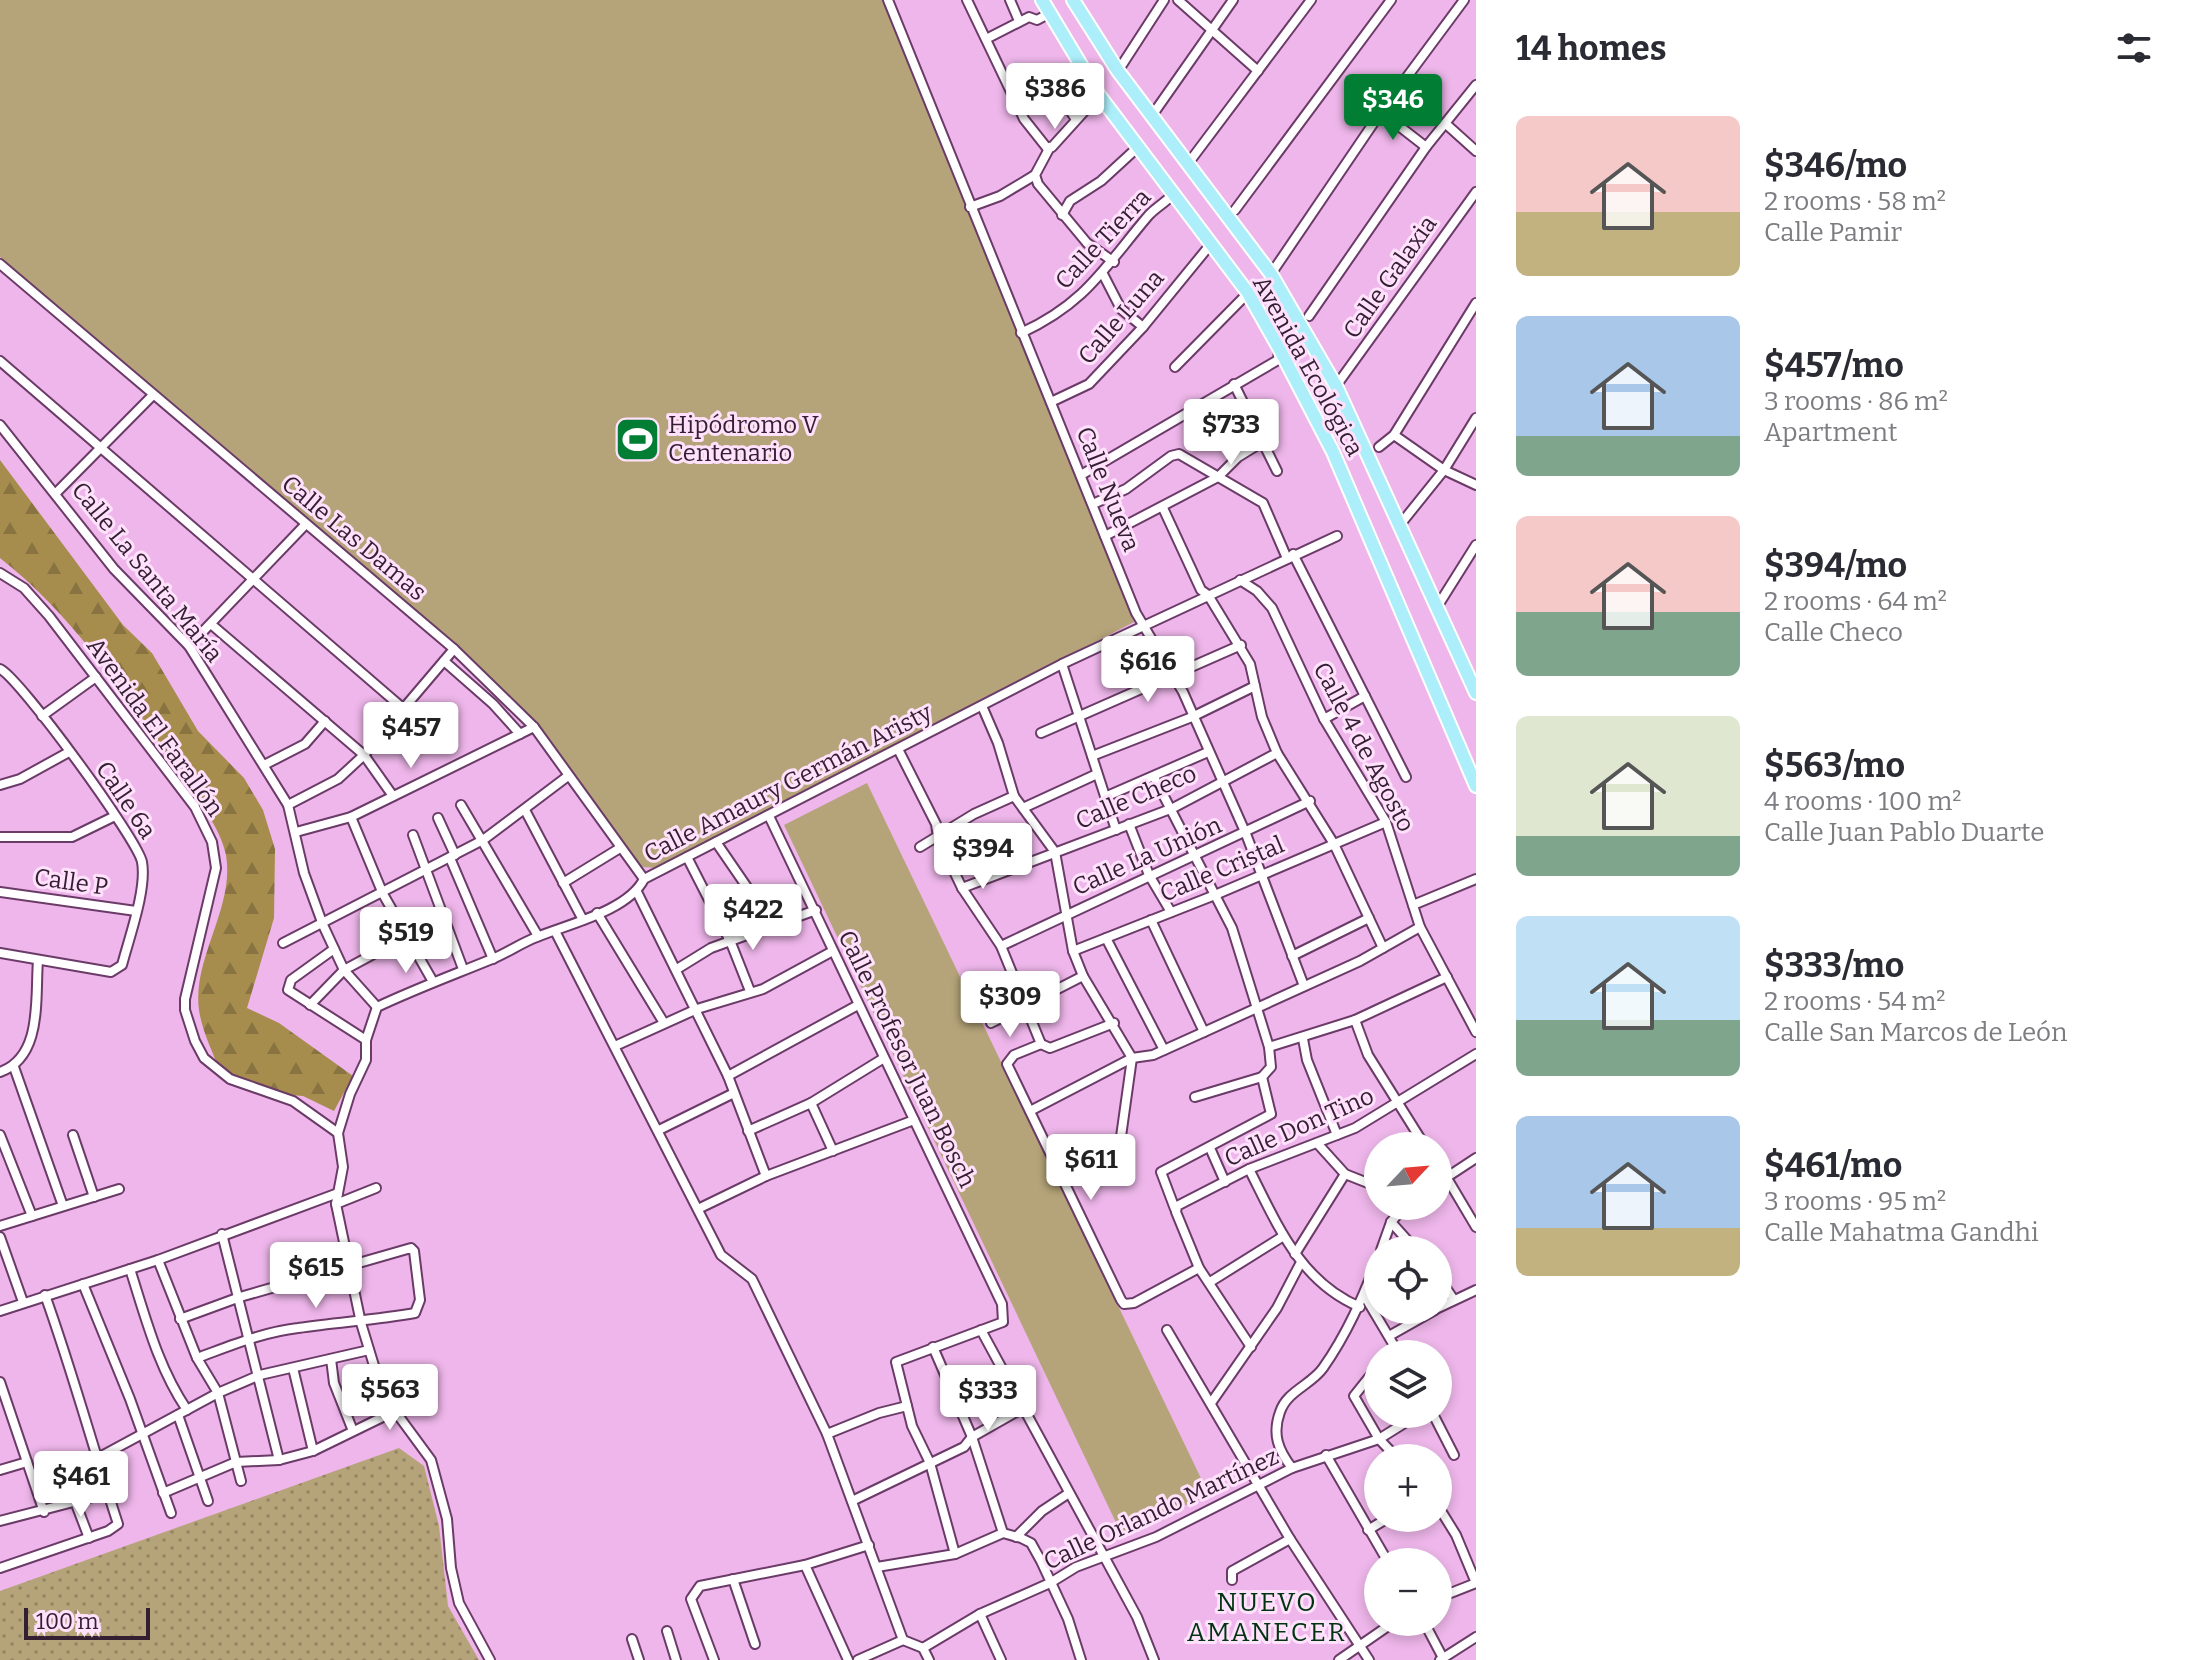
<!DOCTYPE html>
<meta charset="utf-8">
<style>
:root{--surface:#fff;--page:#f7f7f7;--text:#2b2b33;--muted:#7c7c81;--accent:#017d34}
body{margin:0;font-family:Bitter,serif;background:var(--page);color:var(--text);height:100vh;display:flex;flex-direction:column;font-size:30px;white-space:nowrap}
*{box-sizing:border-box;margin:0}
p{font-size:26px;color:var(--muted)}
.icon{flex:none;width:44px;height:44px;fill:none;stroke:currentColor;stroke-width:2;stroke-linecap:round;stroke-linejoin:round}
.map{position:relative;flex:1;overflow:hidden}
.panel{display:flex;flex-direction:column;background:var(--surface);width:720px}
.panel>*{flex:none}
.needle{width:52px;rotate:64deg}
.fabs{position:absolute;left:1364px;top:1132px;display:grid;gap:16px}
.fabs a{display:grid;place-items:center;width:88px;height:88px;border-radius:50%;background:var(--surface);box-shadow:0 4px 12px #0003;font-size:40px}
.scale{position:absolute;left:24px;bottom:20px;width:126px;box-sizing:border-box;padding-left:8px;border:4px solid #331e32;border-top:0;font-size:22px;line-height:28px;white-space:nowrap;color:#331e32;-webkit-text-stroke:6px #ffe1fc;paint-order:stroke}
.price{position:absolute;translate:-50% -68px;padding:0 18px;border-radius:8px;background:#fff;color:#222;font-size:26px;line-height:52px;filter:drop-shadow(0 2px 4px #0008)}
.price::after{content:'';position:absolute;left:50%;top:48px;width:24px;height:18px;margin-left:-12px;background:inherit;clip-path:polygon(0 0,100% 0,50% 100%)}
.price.selected{background:var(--accent);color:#fff}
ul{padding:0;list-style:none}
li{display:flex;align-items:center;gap:24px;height:200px;padding:0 40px}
li span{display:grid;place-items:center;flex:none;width:224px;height:160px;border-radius:12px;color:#555}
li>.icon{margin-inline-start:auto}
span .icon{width:96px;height:96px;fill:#fffc;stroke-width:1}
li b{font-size:34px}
h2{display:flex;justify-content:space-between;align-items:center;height:96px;padding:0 40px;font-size:34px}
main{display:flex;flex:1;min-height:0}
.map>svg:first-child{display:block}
</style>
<main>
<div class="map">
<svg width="1476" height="1660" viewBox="0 0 1476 1660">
<defs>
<pattern id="grass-dots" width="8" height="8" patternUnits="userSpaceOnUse" patternTransform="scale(2)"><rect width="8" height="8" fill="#b5a479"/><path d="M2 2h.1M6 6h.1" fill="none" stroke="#948564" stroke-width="1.8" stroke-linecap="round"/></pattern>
<pattern id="forest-firs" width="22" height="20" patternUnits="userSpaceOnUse" patternTransform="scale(2)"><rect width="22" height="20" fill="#a68d4d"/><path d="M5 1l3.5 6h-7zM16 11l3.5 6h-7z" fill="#887341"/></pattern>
</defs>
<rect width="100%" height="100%" fill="#eeb6ea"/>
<polygon fill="url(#grass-dots)" points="399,1448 424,1466 439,1526 448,1606 479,1660 0,1660 0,1591"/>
<path fill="url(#forest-firs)" d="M0 460 123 625 152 653 198 731 244 778 263 810 275 849 274 918 247 1008 279 1023 353 1076 334 1111 303 1096 279 1094 221 1073C213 1053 202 1031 199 1010 192 958 235 908 226 855 220 827 198 800 182 776 130 700 73 615 0 558Z"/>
<g fill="#b5a479">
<polygon points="0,0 884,0 1134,622 657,868 642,867 564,763 456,646 0,257"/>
<polygon points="867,783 1209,1495 1121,1533 784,825"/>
</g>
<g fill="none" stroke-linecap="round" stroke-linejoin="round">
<defs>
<g id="minor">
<polyline points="888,0 1136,613 1183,692 1246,834 1304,986"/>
<polyline points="967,0 1024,119 1047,148"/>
<polyline points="1010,0 1019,21"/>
<polyline points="1178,0 1258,71"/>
<polyline points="986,39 1029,17 1037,20 1050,13"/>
<polyline points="1118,71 1164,0"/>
<polyline points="1044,72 1075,118"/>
<polyline points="1381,112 1426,147"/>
<polyline points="1151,117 1233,0"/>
<polyline points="1446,124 1476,151"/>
<polyline points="1050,147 1035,175 1038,184 1087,243 1114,262"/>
<polyline points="1052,147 1099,95"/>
<polyline points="1187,165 1311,0"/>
<polyline points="970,207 1000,196 1035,175"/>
<polyline points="1235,210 1391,0"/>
<polyline points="1062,215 1070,201 1101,181 1138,147"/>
<polyline points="0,264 454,649 534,727 644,879"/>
<polyline points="1103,274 1121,309 1143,327"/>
<polyline points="1271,274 1381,112 1464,0"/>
<polyline points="1309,316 1426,147 1476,85"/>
<path d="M1021 333C1086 303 1104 268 1148 216 1155 208 1165 203 1172 195"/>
<polyline points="0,361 405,710"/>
<polyline points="1175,367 1248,293"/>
<polyline points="1234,384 1277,471"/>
<polyline points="1336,386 1476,192"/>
<polyline points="1051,402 1089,384 1143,327 1210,245"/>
<polyline points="0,425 114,569 189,646 288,805 304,873 323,925 344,970 377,1007"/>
<polyline points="1394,435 1444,470 1476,485"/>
<polyline points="1379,447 1394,435 1476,303"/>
<polyline points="1081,475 1278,360 1279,349"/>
<polyline points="56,493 153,395"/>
<polyline points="1093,504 1126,489 1171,456 1179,454 1263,503 1286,556"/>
<polyline points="1163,508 1201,590 1208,595 1250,664 1262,717 1277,753 1334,844 1383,948"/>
<polyline points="1399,526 1444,470 1476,418"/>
<polyline points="1105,536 1218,477 1238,457 1264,441"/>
<polyline points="1293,554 1406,777"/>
<polyline points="0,573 24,588 49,616 195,807 212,842 216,868 185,999 185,1010 195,1041 204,1058 230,1079 293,1101 338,1133"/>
<polyline points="1240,580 1257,591 1272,608 1324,719 1386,822 1420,927 1476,1032"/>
<polyline points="1437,607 1476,545"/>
<polyline points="212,625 364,755 393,796"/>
<polyline points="189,646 305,525"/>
<polyline points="444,661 493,704 520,734"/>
<polyline points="1062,664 1116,830"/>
<path d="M0 669C19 677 138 840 142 862 147 889 129 938 122 965L111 972 0 953"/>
<polyline points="982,706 998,743 1014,796 1055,852 1073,951 1083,976 1132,1058 1118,1158"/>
<polyline points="42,716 96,677"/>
<polyline points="1324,719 1365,696"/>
<polyline points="1041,733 1241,645"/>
<polyline points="899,751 936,824 938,838 962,888 1001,946 1041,1044"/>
<polyline points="1092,756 1192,717 1255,686"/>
<polyline points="264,765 305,744 325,721"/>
<polyline points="1154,777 1232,928 1269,1047 1271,1067 1262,1077"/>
<polyline points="0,785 20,779 69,752"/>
<polyline points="1105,797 1208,752"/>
<polyline points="288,805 338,779 364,755 454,649"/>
<polyline points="461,805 538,936"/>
<polyline points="1023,808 1097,774"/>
<polyline points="525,810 583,920"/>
<polyline points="769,816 1002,1304 1003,1322 896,1362 912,1426 930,1463 955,1554"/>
<polyline points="351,817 383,894 432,980"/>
<polyline points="438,818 455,855"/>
<polyline points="1129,824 1149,875 1171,912"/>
<polyline points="296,832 351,817 534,727"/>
<polyline points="413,835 463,969"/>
<polyline points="0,837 72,837 115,816"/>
<polyline points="716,842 775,928"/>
<polyline points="920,847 974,814 1014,796"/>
<polyline points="687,857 731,943 750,991"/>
<polyline points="450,858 493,959"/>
<polyline points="563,883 620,848"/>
<polyline points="962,888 1173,808 1277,753"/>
<polyline points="0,892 136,911"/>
<polyline points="637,892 728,1076 766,1176"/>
<polyline points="1413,905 1476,879"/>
<polyline points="597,913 664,1023"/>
<polyline points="1151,920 1204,1032"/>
<polyline points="555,931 721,1255 752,1279 827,1434 903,1640 923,1648 929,1660"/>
<polyline points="1106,938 1164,1050"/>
<polyline points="283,943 483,840 568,776"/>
<polyline points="1001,946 1310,801"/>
<polyline points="334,949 291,980 288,990 366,1040"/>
<polyline points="1073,951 1215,895 1386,822"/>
<polyline points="1292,956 1369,918"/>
<polyline points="677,969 711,948 816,910"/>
<polyline points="310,1005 344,970 407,936"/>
<polyline points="1355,1020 1368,1055 1425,1146"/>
<polyline points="991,1023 1083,976"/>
<polyline points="1303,1039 1307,1060 1337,1135"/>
<polyline points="1041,1044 1014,1055 1007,1064 1121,1300 1124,1304 1134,1303 1199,1268"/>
<polyline points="1041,1044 1050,1048 1114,1023"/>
<polyline points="615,1046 697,1009 763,989 831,952"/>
<polyline points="1269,1047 1355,1020 1447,977"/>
<polyline points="14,1067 63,1206"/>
<path d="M0 1072C43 1057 35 998 38 960"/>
<polyline points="728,1076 858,1005"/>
<polyline points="811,1103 833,1151"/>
<polyline points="1030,1111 1132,1058 1153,1055 1204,1032 1360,961 1420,927"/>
<polyline points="659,1130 734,1093"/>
<polyline points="748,1131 811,1103 884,1058"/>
<polyline points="0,1135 32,1216"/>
<polyline points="73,1135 94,1197"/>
<polyline points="1317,1143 1345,1174 1378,1187"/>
<polyline points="1210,1148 1225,1182"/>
<polyline points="1438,1163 1476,1227"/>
<path d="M1249 1169C1277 1224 1300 1282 1360 1307"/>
<polyline points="1438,1183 1476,1158"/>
<polyline points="336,1204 376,1188"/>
<polyline points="700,1208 766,1176 914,1120"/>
<polyline points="1175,1209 1161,1172 1271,1114 1262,1077 1195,1097"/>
<polyline points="1391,1222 1416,1250"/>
<polyline points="0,1226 119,1189"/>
<polyline points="222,1234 279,1460"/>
<polyline points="0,1237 23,1302"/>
<polyline points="1381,1250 1391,1222 1405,1206"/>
<polyline points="1295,1254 1345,1174"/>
<polyline points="158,1260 197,1358 218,1393 241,1481"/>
<path d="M130 1269C146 1319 158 1367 187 1410"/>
<polyline points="1438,1276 1454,1300"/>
<polyline points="1210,1282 1282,1237"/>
<polyline points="83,1284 130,1399 171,1513"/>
<polyline points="1364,1295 1399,1354"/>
<polyline points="1438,1308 1476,1290"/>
<polyline points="0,1311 158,1260 338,1193"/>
<path d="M180 1319 240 1297 411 1248 414 1251 420 1300 415 1313C376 1320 338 1322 298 1328 263 1332 230 1346 197 1358"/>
<polyline points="981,1330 1137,1617 1154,1660"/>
<polyline points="1167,1330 1290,1539 1369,1660"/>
<polyline points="1389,1336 1435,1310"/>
<polyline points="933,1347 972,1437 1003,1533"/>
<polyline points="1251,1347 1199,1268 1176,1212 1177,1206 1249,1169 1355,1128 1476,1054"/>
<polyline points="331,1359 334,1383 353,1431"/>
<polyline points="1378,1366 1354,1396 1379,1439 1397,1458"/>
<polyline points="293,1368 313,1451"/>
<polyline points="0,1382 44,1512"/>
<polyline points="1211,1403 1277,1308 1300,1264"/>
<polyline points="1433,1414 1454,1455"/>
<polyline points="178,1415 208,1501"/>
<polyline points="827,1434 879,1413 907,1406"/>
<polyline points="1326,1455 1388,1562"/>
<polyline points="96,1459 218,1393 260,1375 369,1350"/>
<path d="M1292 1468C1278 1450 1272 1434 1280 1412 1287 1391 1311 1385 1323 1368 1347 1334 1363 1297 1378 1258"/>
<polyline points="0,1470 27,1462"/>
<polyline points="163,1493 236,1462 279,1460 313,1451 395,1411"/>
<polyline points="852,1501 964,1447 972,1437 1025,1407"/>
<polyline points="76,1504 89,1538"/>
<polyline points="1438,1506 1456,1535 1476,1583"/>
<polyline points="0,1521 108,1493"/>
<polyline points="1368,1530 1388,1518"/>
<polyline points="1016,1537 1042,1511 1069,1493"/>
<polyline points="805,1565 848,1660"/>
<polyline points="877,1567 955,1554 1003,1533 1021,1538 1031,1543 1041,1561 1068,1619 1081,1660"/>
<path d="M0 1568 108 1531 118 1524C93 1448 72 1370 45 1295"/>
<polyline points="733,1579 755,1644"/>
<polyline points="1232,1580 1232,1571 1290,1539"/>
<polyline points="1438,1598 1476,1583"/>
<polyline points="980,1614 1001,1660"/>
<polyline points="1424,1622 1443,1658"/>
<polyline points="667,1631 676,1660"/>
<polyline points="632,1639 639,1660"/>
<polyline points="923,1648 980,1614 1050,1583 1076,1567 1156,1537 1292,1468 1379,1439 1419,1414"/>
<path d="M490 1660 459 1603 451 1568 447 1519 431 1460 395 1411 379 1382 361 1323 336 1204 343 1167 338 1133 350 1094 366 1060V1040L377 1007C415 989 453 975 492 959 507 953 521 943 537 937 568 924 628 911 644 879L1062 664 1337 536"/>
<polyline points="714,1660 691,1599 700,1586 805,1565 869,1545"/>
<polyline points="858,1660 903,1640"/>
<polyline points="1339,1660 1394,1622"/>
<polyline points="1440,1660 1476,1637"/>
</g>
<g id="primary">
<polyline points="1042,0 1099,95 1248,293 1279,348 1333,452 1476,786"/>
<polyline points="1073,0 1118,71 1271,274 1336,386 1476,693"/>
</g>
</defs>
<use href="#minor" stroke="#6b3b68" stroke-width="12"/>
<use href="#primary" stroke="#fff" stroke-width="16"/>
<use href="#minor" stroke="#fff" stroke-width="8"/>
<use href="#primary" stroke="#aceffa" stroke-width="12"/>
</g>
<defs>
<symbol id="stadium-square" viewBox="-11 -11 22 22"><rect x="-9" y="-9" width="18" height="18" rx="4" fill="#017d34" stroke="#ffe1fc"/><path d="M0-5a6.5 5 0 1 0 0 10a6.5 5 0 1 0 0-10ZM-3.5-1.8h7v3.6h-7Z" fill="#fff"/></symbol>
</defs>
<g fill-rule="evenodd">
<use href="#stadium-square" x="612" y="414" width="51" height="51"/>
</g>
<g text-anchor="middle" stroke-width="6" stroke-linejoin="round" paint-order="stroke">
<g font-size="24" fill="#331e32" stroke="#ffe1fc">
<text transform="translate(1103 239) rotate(-47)" y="8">Calle Tierra</text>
<text transform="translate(1390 277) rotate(-55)" y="8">Calle Galaxia</text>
<text transform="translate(1121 317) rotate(-49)" y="8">Calle Luna</text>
<text transform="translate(1308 366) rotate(61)" y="8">Avenida Ecológica</text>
<text transform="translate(1108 489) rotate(68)" y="8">Calle Nueva</text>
<text transform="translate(354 538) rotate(40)" y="8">Calle Las Damas</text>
<text transform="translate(147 572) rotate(51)" y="8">Calle La Santa María</text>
<text transform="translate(155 727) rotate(54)" y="8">Avenida El Farallón</text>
<text transform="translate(1364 747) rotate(62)" y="8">Calle 4 de Agosto</text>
<text transform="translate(788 783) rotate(-27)" y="8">Calle Amaury Germán Aristy</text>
<text transform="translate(1136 797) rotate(-23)" y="8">Calle Checo</text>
<text transform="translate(126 800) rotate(56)" y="8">Calle 6a</text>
<text transform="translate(1147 856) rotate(-24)" y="8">Calle La Unión</text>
<text transform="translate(1222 869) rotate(-23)" y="8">Calle Cristal</text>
<text transform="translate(71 882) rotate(8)" y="8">Calle P</text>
<text transform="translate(907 1059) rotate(64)" y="8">Calle Profesor Juan Bosch</text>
<text transform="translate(1299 1127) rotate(-24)" y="8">Calle Don Tino</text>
<text transform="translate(1161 1509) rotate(-25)" y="8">Calle Orlando Martínez</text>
</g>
<g font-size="24" fill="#331e32" stroke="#ffe1fc" text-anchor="start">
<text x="668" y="433">Hipódromo V<tspan x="668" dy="28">Centenario</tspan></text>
</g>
<g font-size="26" letter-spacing="2" fill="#003411" stroke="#ffe1fc">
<text x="1267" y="1611">NUEVO<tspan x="1267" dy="30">AMANECER</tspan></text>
</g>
</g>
</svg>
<div class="fabs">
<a><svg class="needle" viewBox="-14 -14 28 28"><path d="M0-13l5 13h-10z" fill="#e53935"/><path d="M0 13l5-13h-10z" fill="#7c7c81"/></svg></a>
<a><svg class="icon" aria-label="locate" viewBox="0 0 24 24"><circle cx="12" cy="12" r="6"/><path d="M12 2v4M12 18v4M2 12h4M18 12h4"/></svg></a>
<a><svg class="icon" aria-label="layers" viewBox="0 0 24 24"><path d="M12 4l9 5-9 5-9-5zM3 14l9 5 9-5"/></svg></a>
<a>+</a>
<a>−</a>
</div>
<div class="scale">100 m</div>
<b class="price" style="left:1055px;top:131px">$386</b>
<b class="price selected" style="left:1393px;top:142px">$346</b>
<b class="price" style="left:1231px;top:467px">$733</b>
<b class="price" style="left:1148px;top:704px">$616</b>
<b class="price" style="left:411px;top:770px">$457</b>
<b class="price" style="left:983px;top:891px">$394</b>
<b class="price" style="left:753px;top:952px">$422</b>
<b class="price" style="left:406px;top:975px">$519</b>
<b class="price" style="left:1010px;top:1039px">$309</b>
<b class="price" style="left:1091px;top:1202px">$611</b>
<b class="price" style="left:316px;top:1310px">$615</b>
<b class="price" style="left:390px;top:1432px">$563</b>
<b class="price" style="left:988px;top:1433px">$333</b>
<b class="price" style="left:81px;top:1519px">$461</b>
</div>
<section class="panel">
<h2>14 homes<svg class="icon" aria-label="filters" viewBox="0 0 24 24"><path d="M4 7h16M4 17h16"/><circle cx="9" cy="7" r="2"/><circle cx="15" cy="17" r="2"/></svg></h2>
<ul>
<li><span style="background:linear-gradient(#f6c9c9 60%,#c2b280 0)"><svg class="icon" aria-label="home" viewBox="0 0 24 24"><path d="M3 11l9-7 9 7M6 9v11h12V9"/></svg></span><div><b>$346/mo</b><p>2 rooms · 58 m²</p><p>Calle Pamir</p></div></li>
<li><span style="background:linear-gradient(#a9c7e8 75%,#7fa58c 0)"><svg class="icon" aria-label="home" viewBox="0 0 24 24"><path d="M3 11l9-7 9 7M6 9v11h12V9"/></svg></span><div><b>$457/mo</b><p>3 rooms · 86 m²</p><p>Apartment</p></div></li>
<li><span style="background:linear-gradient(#f6c9c9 60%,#7fa58c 0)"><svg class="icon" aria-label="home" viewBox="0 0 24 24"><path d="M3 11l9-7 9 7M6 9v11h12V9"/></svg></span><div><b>$394/mo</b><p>2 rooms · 64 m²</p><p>Calle Checo</p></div></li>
<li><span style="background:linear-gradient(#dfe7d0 75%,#7fa58c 0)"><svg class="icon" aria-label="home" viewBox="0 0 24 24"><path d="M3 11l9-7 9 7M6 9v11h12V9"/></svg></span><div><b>$563/mo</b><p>4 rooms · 100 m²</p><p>Calle Juan Pablo Duarte</p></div></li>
<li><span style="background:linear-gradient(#bfe0f5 65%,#7fa58c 0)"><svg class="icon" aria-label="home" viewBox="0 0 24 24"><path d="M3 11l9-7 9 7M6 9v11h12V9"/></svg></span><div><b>$333/mo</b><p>2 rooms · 54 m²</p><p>Calle San Marcos de León</p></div></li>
<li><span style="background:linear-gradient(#a9c7e8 70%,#c2b280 0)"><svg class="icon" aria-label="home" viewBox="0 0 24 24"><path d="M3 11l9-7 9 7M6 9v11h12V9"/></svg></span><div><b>$461/mo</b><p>3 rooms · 95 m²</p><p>Calle Mahatma Gandhi</p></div></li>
</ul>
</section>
</main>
